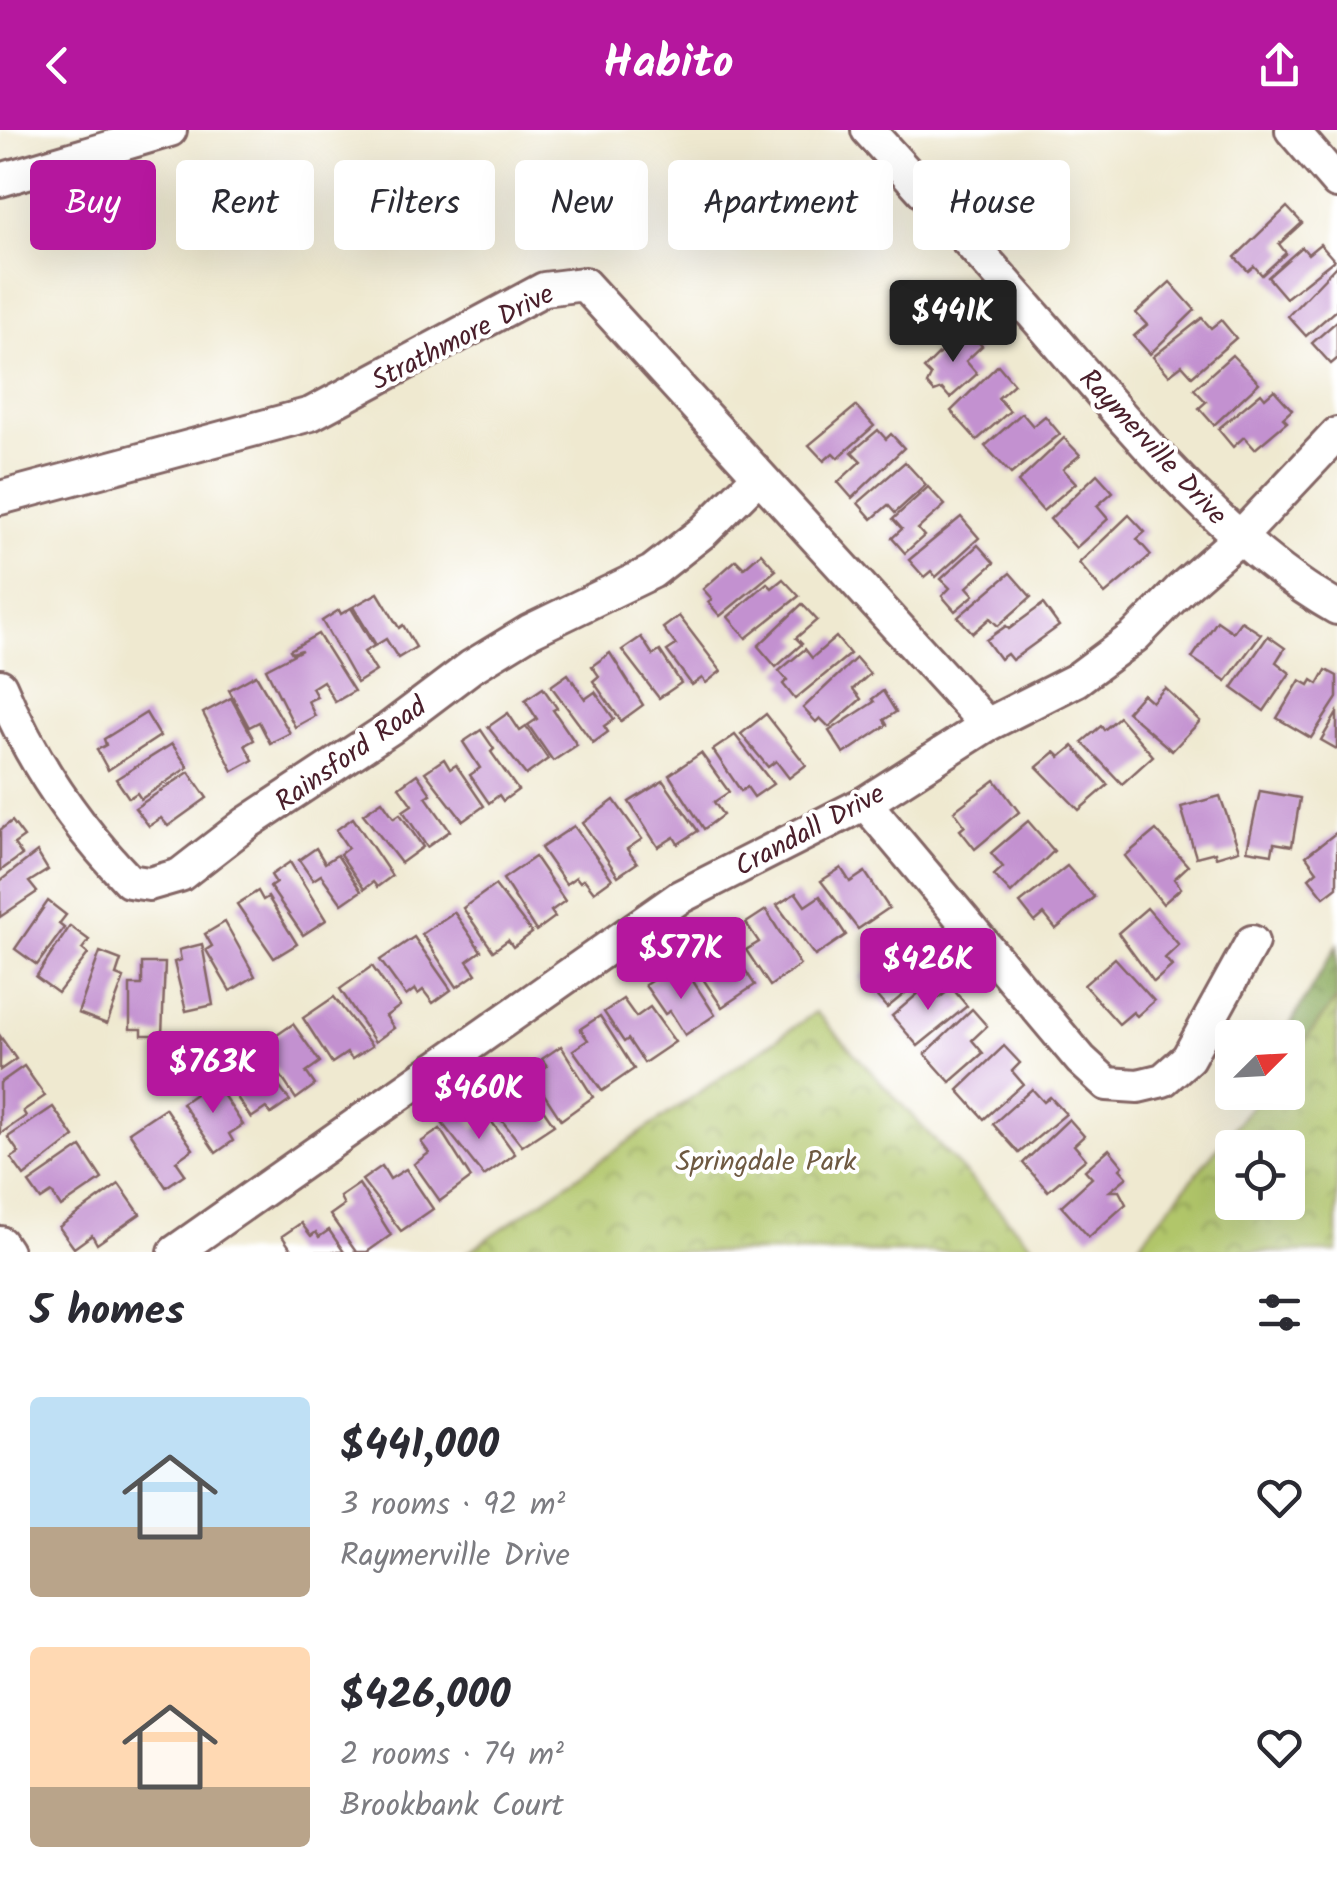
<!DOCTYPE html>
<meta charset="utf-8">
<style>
:root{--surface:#fff;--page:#f2f2f3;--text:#2b2b33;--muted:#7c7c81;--accent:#b5179e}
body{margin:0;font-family:Kalam,sans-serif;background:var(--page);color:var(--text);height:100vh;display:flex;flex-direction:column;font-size:38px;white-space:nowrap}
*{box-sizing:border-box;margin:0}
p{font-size:32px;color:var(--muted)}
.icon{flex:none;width:55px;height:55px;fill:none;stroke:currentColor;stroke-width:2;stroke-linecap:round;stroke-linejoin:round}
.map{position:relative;height:1122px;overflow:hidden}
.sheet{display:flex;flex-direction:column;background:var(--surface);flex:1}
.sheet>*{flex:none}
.guide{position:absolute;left:30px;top:30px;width:1278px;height:90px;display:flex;gap:20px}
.needle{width:65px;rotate:66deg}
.tools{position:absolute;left:1215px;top:890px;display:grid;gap:20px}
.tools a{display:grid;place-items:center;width:90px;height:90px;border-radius:10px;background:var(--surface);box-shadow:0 10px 40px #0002;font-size:50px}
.price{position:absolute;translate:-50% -85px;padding:0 22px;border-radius:10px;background:var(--accent);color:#fff;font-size:32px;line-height:65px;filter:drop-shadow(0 2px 5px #0008)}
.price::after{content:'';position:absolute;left:50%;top:60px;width:30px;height:22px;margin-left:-15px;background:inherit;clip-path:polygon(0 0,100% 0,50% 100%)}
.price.active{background:#222;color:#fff}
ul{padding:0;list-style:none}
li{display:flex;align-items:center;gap:30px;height:250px;padding:0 30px}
li span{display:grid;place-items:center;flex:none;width:280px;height:200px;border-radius:10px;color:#555}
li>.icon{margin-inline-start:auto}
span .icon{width:120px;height:120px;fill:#fffc;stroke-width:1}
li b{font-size:42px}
h2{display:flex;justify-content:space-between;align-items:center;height:120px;padding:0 30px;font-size:42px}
.chip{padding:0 35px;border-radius:10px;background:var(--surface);box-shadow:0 10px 40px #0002;font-size:35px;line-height:90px}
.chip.active{background:var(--accent);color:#fff}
header{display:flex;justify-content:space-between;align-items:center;height:130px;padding:0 30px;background:var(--accent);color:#fff;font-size:45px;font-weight:700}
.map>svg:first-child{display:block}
</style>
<header><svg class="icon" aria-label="back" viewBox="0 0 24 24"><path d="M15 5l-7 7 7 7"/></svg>Habito<svg class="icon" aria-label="share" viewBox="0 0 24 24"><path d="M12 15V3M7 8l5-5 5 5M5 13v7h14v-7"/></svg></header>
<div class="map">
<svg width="1337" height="1122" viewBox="0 0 1337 1122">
<defs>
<pattern id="forest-crowns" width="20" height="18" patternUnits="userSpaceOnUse" patternTransform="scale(2.5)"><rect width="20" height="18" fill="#8cab5f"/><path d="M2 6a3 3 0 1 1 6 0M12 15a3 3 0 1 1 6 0" fill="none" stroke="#748b4f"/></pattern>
<pattern id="park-crowns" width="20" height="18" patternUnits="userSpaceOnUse" patternTransform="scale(2.5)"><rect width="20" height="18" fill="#b1c66b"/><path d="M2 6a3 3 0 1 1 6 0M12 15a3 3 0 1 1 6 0" fill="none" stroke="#92a058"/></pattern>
</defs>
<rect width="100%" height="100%" fill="#fff"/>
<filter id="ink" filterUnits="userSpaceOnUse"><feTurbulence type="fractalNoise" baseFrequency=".01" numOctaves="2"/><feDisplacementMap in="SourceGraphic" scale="20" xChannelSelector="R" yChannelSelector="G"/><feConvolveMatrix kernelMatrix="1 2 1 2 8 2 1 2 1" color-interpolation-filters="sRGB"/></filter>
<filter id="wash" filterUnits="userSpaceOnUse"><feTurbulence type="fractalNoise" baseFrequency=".0048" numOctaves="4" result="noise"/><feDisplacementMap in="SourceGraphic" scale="40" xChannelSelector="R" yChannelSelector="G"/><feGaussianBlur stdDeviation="2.25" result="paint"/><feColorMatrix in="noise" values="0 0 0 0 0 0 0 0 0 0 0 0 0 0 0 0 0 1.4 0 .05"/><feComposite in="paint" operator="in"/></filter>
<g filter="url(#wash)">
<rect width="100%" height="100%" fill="#efe9d0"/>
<polygon fill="url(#forest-crowns)" stroke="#6b6545" stroke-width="2.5" points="1337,815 1337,1055 1288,960 1288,908 1282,908"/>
<g fill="url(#park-crowns)" stroke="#7e724b" stroke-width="2.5" fill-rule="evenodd">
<path d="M1337 869V1122H1133L1262 963 1288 962V931ZM1232 1018H1288V1072H1232Z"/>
<polygon points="816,882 1038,1122 468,1122"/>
</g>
<g id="blocks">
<g fill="#c391d0">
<polygon points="1287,77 1302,93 1279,114 1286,123 1262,145 1254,136 1248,141 1235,127"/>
<polygon points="1320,114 1334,130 1286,168 1268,147 1302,117 1308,124"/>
<polygon points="1337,135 1337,179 1306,206 1288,186"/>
<polygon points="1170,152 1195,180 1150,224 1134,206 1147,195 1136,183"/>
<polygon points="1202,188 1211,198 1221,190 1236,208 1192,246 1182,235 1169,245 1153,227"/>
<polygon points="1337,191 1337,229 1331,234 1312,213"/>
<polygon points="965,198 982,216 966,231 977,244 950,268 942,259 934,262 927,254 931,246 924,239"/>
<polygon points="1232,225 1259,253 1214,295 1199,278 1206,272 1194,259"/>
<polygon points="998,235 1014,254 998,268 1010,281 977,310 951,281"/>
<polygon points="1274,260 1292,280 1283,288 1287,292 1255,319 1244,307 1233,317 1218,299 1261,263 1265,268"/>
<polygon points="856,276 874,296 838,328 833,323 824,331 809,315"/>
<polygon points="1022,283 1033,296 1045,286 1060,304 1011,344 985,316"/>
<polygon points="878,300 886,309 891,304 904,318 852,368 838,352 861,331 852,322"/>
<polygon points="1064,308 1080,325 1063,339 1076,353 1043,381 1018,352"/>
<polygon points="905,332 926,355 895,383 888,375 872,389 858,373"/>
<polygon points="1097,344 1113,362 1097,376 1108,389 1076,418 1050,389"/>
<polygon points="928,357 945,375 918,399 924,406 905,423 892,408 902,399 893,389"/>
<polygon points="1129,385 1145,402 1137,409 1151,425 1105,464 1079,433"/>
<polygon points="961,387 979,408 936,447 931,441 924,447 909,430"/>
<polygon points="978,415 994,433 967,457 974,465 955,481 942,466 950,458 941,449"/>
<polygon points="761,423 776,440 720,486 708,472 712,469 703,459 736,430 744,438"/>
<polygon points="1010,443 1031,467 998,496 990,488 973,503 958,487"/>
<polygon points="783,449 799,466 746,508 728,487 767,453 772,458"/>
<polygon points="378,463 399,498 403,495 416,517 398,528 386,509 376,515 353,477"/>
<polygon points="802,474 817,490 796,508 802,514 776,537 758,516"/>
<polygon points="1043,474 1059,496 1012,530 1007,524 1000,529 986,510 1006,496 1009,499"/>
<polygon points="351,478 374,516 364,522 376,541 357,553 322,491 339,480 341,484"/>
<polygon points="679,486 721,541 706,553 702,548 692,555 667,521 676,515 663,498"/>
<polygon points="1217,491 1233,502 1241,491 1261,504 1226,551 1192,528"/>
<polygon points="318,504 354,561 335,572 323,551 312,558 317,567 308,571 315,586 295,597 266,539 302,520 292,523 290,520"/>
<polygon points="1268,506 1285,518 1276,532 1290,543 1264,581 1232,558"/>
<polygon points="641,507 653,525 660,521 681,553 659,568 622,520"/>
<polygon points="836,507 850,524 795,569 783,554 787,550 779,541 805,519 812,528"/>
<polygon points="610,523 643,575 621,591 593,551 599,546 592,536"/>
<polygon points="856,528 870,544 853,559 861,569 829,597 820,588 816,592 803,578"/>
<polygon points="1326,540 1337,546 1337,568 1311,608 1277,588 1300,550 1309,555 1312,550 1318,554"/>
<polygon points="568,544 585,569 595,562 614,589 604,596 608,602 593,613 551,556"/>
<polygon points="256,545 290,603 270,613 259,592 249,597 229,560"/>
<polygon points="543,558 557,578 553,580 577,615 553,631 528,595 537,589 525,570"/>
<polygon points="1165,558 1200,591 1172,621 1127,582 1143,564 1152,572"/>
<polygon points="883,561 896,582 884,590 887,595 844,624 829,601 874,572 872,569"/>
<polygon points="231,568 254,610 245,615 253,630 233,641 203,583"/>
<polygon points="146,583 160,606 108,640 97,620 106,615 104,609"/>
<polygon points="508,583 520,601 526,597 548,629 526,645 488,597"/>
<polygon points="1337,583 1337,619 1321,610"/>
<polygon points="766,584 806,635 789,648 776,631 768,637 741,604"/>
<polygon points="1119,587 1153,626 1122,654 1082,612 1101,596 1104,600"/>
<polygon points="481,600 494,619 491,622 518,660 503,671 499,665 489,673 470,645 480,638 463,612"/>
<polygon points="735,605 773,654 754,667 747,657 741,661 713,620"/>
<polygon points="172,614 188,637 141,669 137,663 129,668 116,649"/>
<polygon points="1073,616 1108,655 1079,680 1037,637 1055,622 1060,627"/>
<polygon points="701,623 729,662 714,672 723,685 704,699 669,645"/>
<polygon points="444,629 450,639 456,635 484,676 463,691 425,642"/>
<polygon points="189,642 207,668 168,696 161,688 149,696 135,678"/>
<polygon points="417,644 431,664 426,667 450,701 427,717 403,681 412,675 399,657"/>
<polygon points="995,650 1019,682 975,719 960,700 965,696 954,681"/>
<polygon points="663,651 698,701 678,714 674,707 658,717 629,672"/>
<polygon points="1260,661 1300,668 1292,716 1274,713 1272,724 1247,720"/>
<polygon points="1220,666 1239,720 1216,727 1215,722 1196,727 1181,677"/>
<polygon points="614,670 642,709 627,719 637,733 618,746 583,693"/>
<polygon points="382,671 394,688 400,684 423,717 401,733 363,684"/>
<polygon points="353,688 392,746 377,757 373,752 364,759 340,724 348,718 336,700"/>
<polygon points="12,691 24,707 14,714 22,725 0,741 0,700"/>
<polygon points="1028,691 1054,721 1011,763 994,745 1003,737 991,723"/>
<polygon points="574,696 612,749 594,762 584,749 580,752 576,747 566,754 541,718"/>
<polygon points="1156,700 1188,736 1174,749 1181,758 1163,774 1125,726"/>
<polygon points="1337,702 1337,757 1324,767 1309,748 1317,741 1306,726"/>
<polygon points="316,718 325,733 337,725 361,761 342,774 321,745 313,750 299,730"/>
<polygon points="37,722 48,740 29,752 37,762 0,787 0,751"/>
<polygon points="535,727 565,771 551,781 555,787 536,801 503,749"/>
<polygon points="290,732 326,790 303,805 270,757 276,753 271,745"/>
<polygon points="1067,736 1094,767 1056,799 1044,784 1035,792 1020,773"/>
<polygon points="841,738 850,752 865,742 889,778 858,799 821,751"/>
<polygon points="495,755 532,803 513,817 508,810 493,821 463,778"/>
<polygon points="258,761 263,770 268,767 297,814 274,828 237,774"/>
<polygon points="796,763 805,776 820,766 846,805 815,826 777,775"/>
<polygon points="48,771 66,785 59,794 64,798 37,835 15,819"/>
<polygon points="1147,778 1179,815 1165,828 1172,836 1154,852 1118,803"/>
<polygon points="766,780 800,835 770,856 746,820 759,812 746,793"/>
<polygon points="454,782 481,821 467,831 476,844 457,857 422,804"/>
<polygon points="225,792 255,846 230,861 206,820 212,816 205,804"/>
<polygon points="70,796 89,810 82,819 88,824 58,863 36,847"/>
<polygon points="721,804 755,855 722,877 695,837 710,827 703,817"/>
<polygon points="414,807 451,860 433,873 423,860 418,864 415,859 406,866 380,830"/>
<polygon points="899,813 911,827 916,823 932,841 887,878 860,847"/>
<polygon points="202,814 213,875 186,881 174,832 181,830 179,820"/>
<polygon points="100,822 121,830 116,845 124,848 107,894 78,883"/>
<polygon points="1115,828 1154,871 1137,886 1133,882 1119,894 1084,855"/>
<polygon points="142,833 165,833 162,905 142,905 142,899 130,899 130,855 142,855"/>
<polygon points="372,836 400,876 386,886 394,898 375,912 340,859"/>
<polygon points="665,842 673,855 689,845 715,885 685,905 670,881 665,884 645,855"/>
<polygon points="928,855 939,868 952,858 967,876 918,916 892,886"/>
<polygon points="334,867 372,916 352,929 347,923 332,933 303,888"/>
<polygon points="623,869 636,887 650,877 675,912 644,933 628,909 624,912 604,882"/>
<polygon points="972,879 987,896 972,910 983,923 950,952 925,924"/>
<polygon points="600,886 634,939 602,961 573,920 588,910 580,899"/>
<polygon points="293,894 320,932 306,942 315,955 296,969 261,916"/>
<polygon points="0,906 16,929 0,940"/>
<polygon points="561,916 593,967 561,990 532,946 547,936 542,929"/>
<polygon points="1004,916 1020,933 1012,941 1023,954 984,989 958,960"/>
<polygon points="253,923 290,971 271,984 266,978 251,988 222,945"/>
<polygon points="24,936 45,966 23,981 26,986 0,1004 0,953"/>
<polygon points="214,951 243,995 229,1004 233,1011 216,1023 182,973"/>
<polygon points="505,955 512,966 527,956 554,995 522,1016 485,969"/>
<polygon points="1032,959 1044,972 1050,967 1066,984 1019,1023 993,994"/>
<polygon points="53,977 74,1007 24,1046 11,1028 19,1023 8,1007"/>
<polygon points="165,978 193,1019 176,1031 185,1044 166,1057 129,1002"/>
<polygon points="461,979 475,998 489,988 515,1024 484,1046 442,993"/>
<polygon points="1069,989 1084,1006 1074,1015 1086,1029 1048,1061 1023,1033"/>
<polygon points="440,999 471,1048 440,1071 414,1034 429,1023 421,1012"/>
<polygon points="81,1017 102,1049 61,1077 52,1063 41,1070 29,1053"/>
<polygon points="1109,1019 1123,1036 1120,1039 1127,1047 1110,1061 1119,1061 1126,1074 1089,1107 1061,1076 1092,1048 1085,1040"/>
<polygon points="382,1036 390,1049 406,1039 433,1079 401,1101 362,1050"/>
<polygon points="119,1054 140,1084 97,1114 92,1105 74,1118 59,1097"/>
<polygon points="359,1054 391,1105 367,1122 356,1122 330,1085 344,1075 340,1067"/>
<polygon points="301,1093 311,1106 316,1102 319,1107 329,1100 344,1122 293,1122 282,1106"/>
</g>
</g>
</g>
<g filter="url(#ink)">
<use href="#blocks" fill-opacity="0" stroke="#846665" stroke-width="2.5"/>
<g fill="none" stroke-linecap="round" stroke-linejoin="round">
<defs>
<g id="minor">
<path d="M868 0C928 66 988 132 1046 199 1129 295 1227 416 1337 478"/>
<polyline points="1292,0 1337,52"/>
<polyline points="0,50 170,0"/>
<polyline points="0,368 311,284 544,159 584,154 987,595"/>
<path d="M0 556C30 628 75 695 129 751L149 754 180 745 247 693 389 599 471 537 530 501 652 442 704 401 758 347"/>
<polyline points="865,673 1081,930 1107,954 1138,956 1163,950 1188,928 1252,812"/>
<polyline points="0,1113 6,1122"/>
<polyline points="175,1122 680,767 865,673 987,595 1076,550 1135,506 1181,459 1240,407 1337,304"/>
</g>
</defs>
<use href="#minor" stroke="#846665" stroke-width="38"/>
<use href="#minor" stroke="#fff" stroke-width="32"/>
</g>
</g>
<g text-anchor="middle" stroke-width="8" stroke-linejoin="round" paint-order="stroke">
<g font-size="28" fill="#4a1f2b" stroke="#fff">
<text transform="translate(462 206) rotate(-27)" y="10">Strathmore Drive</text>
<text transform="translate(1154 316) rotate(47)" y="10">Raymerville Drive</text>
<text transform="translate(350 623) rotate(-35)" y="10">Rainsford Road</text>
<text transform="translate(809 699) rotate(-28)" y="10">Crandall Drive</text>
</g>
<g font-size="28" fill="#6e5941" stroke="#fff">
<text x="766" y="1040">Springdale Park</text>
</g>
</g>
</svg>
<div class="tools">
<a><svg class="needle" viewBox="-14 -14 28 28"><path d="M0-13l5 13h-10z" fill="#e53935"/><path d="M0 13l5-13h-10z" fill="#7c7c81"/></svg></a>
<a><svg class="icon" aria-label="locate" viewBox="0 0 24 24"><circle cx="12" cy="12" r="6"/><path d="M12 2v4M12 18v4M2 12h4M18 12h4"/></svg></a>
</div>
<b class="price active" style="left:953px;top:235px">$441K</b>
<b class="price" style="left:681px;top:872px">$577K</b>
<b class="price" style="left:928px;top:883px">$426K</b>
<b class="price" style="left:213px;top:986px">$763K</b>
<b class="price" style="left:479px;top:1012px">$460K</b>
<div class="guide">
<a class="chip active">Buy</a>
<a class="chip">Rent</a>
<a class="chip">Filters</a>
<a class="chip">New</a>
<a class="chip">Apartment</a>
<a class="chip">House</a>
</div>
</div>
<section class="sheet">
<h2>5 homes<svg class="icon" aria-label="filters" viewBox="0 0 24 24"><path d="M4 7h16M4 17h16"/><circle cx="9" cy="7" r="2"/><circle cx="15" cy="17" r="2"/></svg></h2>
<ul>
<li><span style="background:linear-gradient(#bfe0f5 65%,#b9a48a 0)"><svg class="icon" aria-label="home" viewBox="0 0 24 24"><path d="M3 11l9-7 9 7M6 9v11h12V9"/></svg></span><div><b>$441,000</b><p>3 rooms · 92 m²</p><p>Raymerville Drive</p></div><svg class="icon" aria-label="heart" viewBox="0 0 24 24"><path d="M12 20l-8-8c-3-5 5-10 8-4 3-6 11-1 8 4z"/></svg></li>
<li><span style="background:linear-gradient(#ffd9b3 70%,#b9a48a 0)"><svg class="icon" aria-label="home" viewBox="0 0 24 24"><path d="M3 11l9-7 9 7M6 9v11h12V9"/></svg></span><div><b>$426,000</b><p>2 rooms · 74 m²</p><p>Brookbank Court</p></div><svg class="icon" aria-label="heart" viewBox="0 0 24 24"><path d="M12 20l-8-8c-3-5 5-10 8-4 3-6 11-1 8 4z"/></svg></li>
</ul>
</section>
